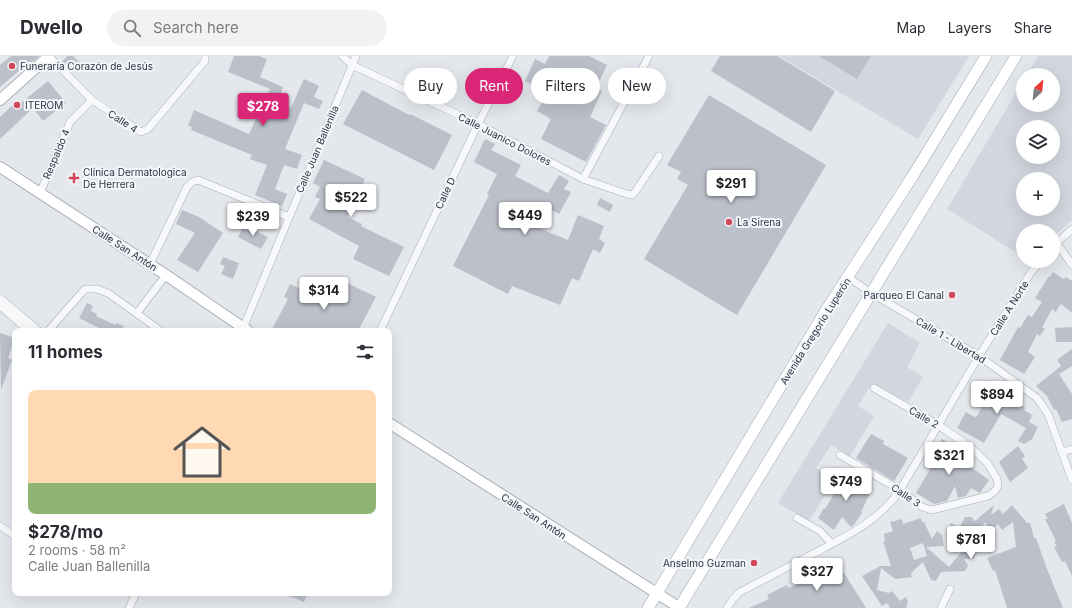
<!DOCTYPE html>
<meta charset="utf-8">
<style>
:root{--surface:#fff;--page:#f2f2f3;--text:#2b2b33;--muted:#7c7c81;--line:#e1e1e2;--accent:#db2777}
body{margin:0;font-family:Inter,sans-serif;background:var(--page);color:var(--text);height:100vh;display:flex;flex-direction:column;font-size:15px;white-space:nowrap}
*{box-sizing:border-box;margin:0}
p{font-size:13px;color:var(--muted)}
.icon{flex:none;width:22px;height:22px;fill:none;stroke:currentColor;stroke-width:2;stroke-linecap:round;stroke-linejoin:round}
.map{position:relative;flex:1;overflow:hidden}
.side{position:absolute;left:12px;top:272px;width:380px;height:268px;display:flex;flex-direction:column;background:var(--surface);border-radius:8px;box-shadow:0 4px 16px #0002}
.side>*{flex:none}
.banner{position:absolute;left:404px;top:12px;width:380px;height:36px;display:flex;gap:8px}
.needle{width:26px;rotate:27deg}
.tools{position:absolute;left:1016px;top:12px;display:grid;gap:8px}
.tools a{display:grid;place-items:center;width:44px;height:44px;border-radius:50%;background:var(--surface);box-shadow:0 4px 16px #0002;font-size:20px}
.price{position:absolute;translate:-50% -34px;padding:0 9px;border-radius:4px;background:#fff;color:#222;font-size:13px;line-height:26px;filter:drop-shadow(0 1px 2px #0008)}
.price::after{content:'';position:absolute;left:50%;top:24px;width:12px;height:9px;margin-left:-6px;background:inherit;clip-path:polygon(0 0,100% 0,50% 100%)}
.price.selected{background:var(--accent);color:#fff}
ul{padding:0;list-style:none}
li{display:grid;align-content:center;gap:8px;height:212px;padding:0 16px}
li+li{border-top:1px solid var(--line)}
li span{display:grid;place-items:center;height:124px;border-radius:8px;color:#555}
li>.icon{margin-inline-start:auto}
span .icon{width:72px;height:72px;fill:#fffc;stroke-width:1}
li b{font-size:17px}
h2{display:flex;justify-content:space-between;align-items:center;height:48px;padding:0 16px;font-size:17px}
.tag{padding:0 14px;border-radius:18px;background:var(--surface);box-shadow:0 4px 16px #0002;font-size:14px;line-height:36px}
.tag.selected{background:var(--accent);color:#fff}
header{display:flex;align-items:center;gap:24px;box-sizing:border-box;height:56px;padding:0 20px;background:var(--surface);border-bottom:1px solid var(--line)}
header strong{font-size:19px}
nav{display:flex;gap:22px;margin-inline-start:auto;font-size:14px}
.search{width:280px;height:36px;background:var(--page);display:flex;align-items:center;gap:10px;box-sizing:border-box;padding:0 14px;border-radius:22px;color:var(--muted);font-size:15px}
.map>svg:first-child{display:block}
</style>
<header>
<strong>Dwello</strong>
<div class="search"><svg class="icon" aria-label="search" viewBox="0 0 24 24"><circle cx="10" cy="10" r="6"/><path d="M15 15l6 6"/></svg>Search here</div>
<nav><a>Map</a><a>Layers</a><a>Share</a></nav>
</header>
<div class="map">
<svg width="1072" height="552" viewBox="0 0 1072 552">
<rect width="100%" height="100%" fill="#e4e7ec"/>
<g fill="#d2d6de" fill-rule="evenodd">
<polygon points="779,0 969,0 918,83"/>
<path d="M1038 0H1072V164L1053 181V175H1023V201L947 153 1023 25V49H1053V19H1027ZM1023 71H1053V101H1023ZM1023 123H1053V153H1023Z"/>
<polygon points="888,267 920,287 907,311 923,321 908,346 872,327 858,350 874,360 850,400 831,389 816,412 834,424 809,465 778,447"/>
</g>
<g fill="#bbc0ca" fill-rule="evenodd">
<polygon points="11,0 39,0 29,9 28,7 0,31 0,9"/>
<polygon points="67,0 73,0 80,7 71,16 62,6"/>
<polygon points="234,0 259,0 267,3 260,21 283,31 278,46 291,52 304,23 319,30 314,41 323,45 319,53 304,47 285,93 302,99 297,113 284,109 275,133 287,138 282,150 255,139 267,109 250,103 252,99 191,74 192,71 188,70 194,54 249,78 270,33 228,16"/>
<polygon points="549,0 589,0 607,9 596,32 602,35 590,61 606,69 586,106 541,83 551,63 537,55 548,36 525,25 535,3 545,8"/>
<polygon points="720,0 777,0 835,35 811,76 711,15"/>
<polygon points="819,0 871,0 857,23"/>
<polygon points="48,25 66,47 43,65 33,52 0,83 0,61 18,44 21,47"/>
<polygon points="362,34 409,59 410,58 452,79 434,114 343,68"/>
<polygon points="709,39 826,109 737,259 644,203 688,129 677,123 681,116 667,109"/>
<polygon points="485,83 495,88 491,94 521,109 515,120 548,137 559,119 569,125 564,133 571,136 559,158 550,153 541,173 568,184 578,159 604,170 599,183 605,187 600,197 593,193 579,225 572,222 560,249 512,230 508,238 453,210 489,139 487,138 497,118 474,106"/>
<polygon points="324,104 365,123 347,161 362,168 361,170 404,191 389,220 353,203 359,190 309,163 320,143 315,141 320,131 313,127"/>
<polygon points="600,142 613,149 610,156 597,149"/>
<polygon points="182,154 199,161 223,177 198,216 177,204 195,177 176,168"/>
<polygon points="244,169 268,181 261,193 238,181"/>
<polygon points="223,201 239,207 233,223 221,218 225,210 220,208"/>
<polygon points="1053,216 1064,223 1066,221 1072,225 1072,257 1061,248 1055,257 1055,255 1052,253 1042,272 1045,272 1040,280 1037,278 1028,296 1035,301 1024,318 1000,304 1018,271 1020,272 1028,259 1032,261 1042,246 1035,242 1049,220 1050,221"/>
<polygon points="343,225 376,241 358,275 271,275 288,243 284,241 290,228 331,247"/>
<polygon points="87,247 93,250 91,255 97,258 96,260 115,269 116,267 124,270 122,273 127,275 105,275 79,262"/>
<polygon points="1072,271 1072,286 1056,286 1055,272"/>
<polygon points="0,277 15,282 8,302 12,304 1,334"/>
<polygon points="1072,293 1072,310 1059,318 1072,338 1072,363 1062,366 1056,353 1054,354 1047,340 1036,330 1061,310 1057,304"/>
<polygon points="986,324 1019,343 1017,346 1026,352 1024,354 1032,359 1029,366 1038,371 1032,383 1024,388 1018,385 1026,372 1001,358 984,387 957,372 966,356 975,361 977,360 987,343 978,339"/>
<polygon points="871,378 884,385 883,388 908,402 894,425 856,402"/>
<polygon points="942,383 965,397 961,404 989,424 980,437 971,432 966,440 958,442 955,430 947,445 934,448 916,437 932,410 927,407"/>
<polygon points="1018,390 1025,400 1022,403 1028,412 1010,426 999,406"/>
<polygon points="843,415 858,423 857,424 872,433 861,456 862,457 853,470 851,471 842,461 834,474 818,462 824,452 825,453 835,436 832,434"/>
<polygon points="1064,448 1072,467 1072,520 1065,505 1062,506 1054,491 1057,490 1054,486 1056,485 1045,463 1048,463 1045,458"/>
<path d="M994 449 991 459 999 453 1003 458 1012 449 1027 467H1030L1034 482H1036L1047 513 1063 552H1007L995 514 993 515 987 502 1016 491 1013 466 1002 474 998 468 991 475 985 466 970 489 978 494 973 503H964L968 510 965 515 941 516 936 525 931 524 923 506 911 517 912 521 895 523 881 512 877 534 889 537 892 535 900 545 906 541 908 546 906 552H888L890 551 887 547 882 550 862 520 879 511 878 510H891L883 485H885L884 478 893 475 890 466 902 463 903 468 921 462 922 466H924L932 483 937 475 942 479 944 490 926 491 949 511 967 489H964L947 475 951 467 959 472 965 461H971L975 465ZM923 487 927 500 914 504 910 492Z"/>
<polygon points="836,504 866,552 749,552 769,543 767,539 787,529 788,532 802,527 799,518 808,513 810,518 824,512 823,509"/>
<polygon points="282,537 308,537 304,546"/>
</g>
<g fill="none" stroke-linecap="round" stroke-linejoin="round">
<defs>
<g id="street">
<polyline points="49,0 92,44 141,76 148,73 205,5 205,0"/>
<polyline points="342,0 352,9 478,68 583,123 627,138 632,139 635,136 659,100"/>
<polyline points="583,123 649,0"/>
<polyline points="40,137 70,66 92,44"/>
<polyline points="1056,186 1072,209"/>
<polyline points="1053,190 1072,173"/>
<polyline points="150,208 187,131 192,126 198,124 289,161"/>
<polyline points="848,221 871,237 979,300 1037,342 1048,358 1072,424"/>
<polyline points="0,242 39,275"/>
<polyline points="0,250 29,275"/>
<polyline points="137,257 166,219"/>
<polyline points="48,275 85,233 97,233 108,237 161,275"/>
<polyline points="242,275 356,0"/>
<polyline points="380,275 478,68 513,0"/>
<polyline points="1062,396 1072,393"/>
<polyline points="840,399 900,434 922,451 932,454 988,440 996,434 998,428 997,423 988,408 972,392 938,369 874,332"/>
<polyline points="797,462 820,475 832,488"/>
<polyline points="0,470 15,480"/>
<polyline points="129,552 136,537"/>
<path d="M727 552 733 543 740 536C763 524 786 512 809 500 841 483 879 466 900 434L979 300 1030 218 1040 205"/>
<polyline points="941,552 950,533"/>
</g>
<g id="secondary">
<polyline points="0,44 49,0"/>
<polyline points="0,111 166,219 248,275"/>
<polyline points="389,367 680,552"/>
</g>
<g id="primary">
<polyline points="648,552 825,256 914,118 986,0"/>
<polyline points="679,552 1016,0"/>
</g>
</defs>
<use href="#street" stroke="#a9aeb7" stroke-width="8"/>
<use href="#secondary" stroke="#a9aeb7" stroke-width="12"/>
<use href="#primary" stroke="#a3abb8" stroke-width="12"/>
<use href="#street" stroke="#f7f8fa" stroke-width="7"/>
<use href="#secondary" stroke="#fff" stroke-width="10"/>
<use href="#primary" stroke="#fff" stroke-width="11"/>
</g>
<g fill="#d1495b" stroke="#f4f6f9" stroke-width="1.5">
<circle cx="12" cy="10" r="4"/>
<circle cx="17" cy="49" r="4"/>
<path d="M72 116h4v4h4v4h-4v4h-4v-4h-4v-4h4z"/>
<circle cx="729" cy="166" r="4"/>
<circle cx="952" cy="239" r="4"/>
<circle cx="754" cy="507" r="4"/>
</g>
<g text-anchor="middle" stroke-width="4" stroke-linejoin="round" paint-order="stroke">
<g font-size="10" fill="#2b3445" stroke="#f4f6f9" text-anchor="start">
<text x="20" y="14">Funeraría Corazón de Jesús</text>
<text x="25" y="53">ITEROM</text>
<text x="83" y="120">Clínica Dermatologica<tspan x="83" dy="12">De Herrera</tspan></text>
<text x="737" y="170">La Sirena</text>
<text x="944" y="243" text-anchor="end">Parqueo El Canal</text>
<text x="746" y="511" text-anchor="end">Anselmo Guzman</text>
</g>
<g font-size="10" fill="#2b3445" stroke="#f4f6f9">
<text transform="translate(123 65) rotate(33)" y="4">Calle 4</text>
<text transform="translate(505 83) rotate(27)" y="4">Calle Juanico Dolores</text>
<text transform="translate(317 93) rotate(-67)" y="4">Calle Juan Ballenilla</text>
<text transform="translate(56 98) rotate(-67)" y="4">Respaldo 4</text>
<text transform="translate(445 137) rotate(-65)" y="4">Calle D</text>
<text transform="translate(125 192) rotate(33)" y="4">Calle San Antón</text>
<text transform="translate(1009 252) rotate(-58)" y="4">Calle A Norte</text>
<text transform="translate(815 275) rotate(-58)" y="4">Avenida Gregorio Luperón</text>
<text transform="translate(951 284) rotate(31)" y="4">Calle 1 - Libertad</text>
<text transform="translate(924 361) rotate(30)" y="4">Calle 2</text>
<text transform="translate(906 439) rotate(34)" y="4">Calle 3</text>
<text transform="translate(534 460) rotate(33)" y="4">Calle San Antón</text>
</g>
</g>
</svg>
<div class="tools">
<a><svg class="needle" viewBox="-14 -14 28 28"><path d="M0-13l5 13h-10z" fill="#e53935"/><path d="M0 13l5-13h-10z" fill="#7c7c81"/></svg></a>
<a><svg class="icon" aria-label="layers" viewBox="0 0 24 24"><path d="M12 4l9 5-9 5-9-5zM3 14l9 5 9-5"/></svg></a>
<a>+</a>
<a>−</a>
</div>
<b class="price selected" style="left:263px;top:71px">$278</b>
<b class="price" style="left:731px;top:148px">$291</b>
<b class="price" style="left:351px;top:162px">$522</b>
<b class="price" style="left:525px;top:180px">$449</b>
<b class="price" style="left:253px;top:181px">$239</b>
<b class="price" style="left:324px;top:255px">$314</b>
<b class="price" style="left:997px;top:359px">$894</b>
<b class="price" style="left:949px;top:420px">$321</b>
<b class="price" style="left:846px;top:446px">$749</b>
<b class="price" style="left:971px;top:504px">$781</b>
<b class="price" style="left:817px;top:536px">$327</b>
<div class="banner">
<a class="tag">Buy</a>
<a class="tag selected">Rent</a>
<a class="tag">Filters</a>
<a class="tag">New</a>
</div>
<section class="side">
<h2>11 homes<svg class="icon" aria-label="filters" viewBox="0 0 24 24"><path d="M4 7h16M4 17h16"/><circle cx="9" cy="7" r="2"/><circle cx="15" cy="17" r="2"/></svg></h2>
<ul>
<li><span style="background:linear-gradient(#ffd9b3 75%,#8fb573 0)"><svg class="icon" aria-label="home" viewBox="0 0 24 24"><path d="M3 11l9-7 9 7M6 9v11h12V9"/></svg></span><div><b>$278/mo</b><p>2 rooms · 58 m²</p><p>Calle Juan Ballenilla</p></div></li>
</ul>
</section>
</div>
